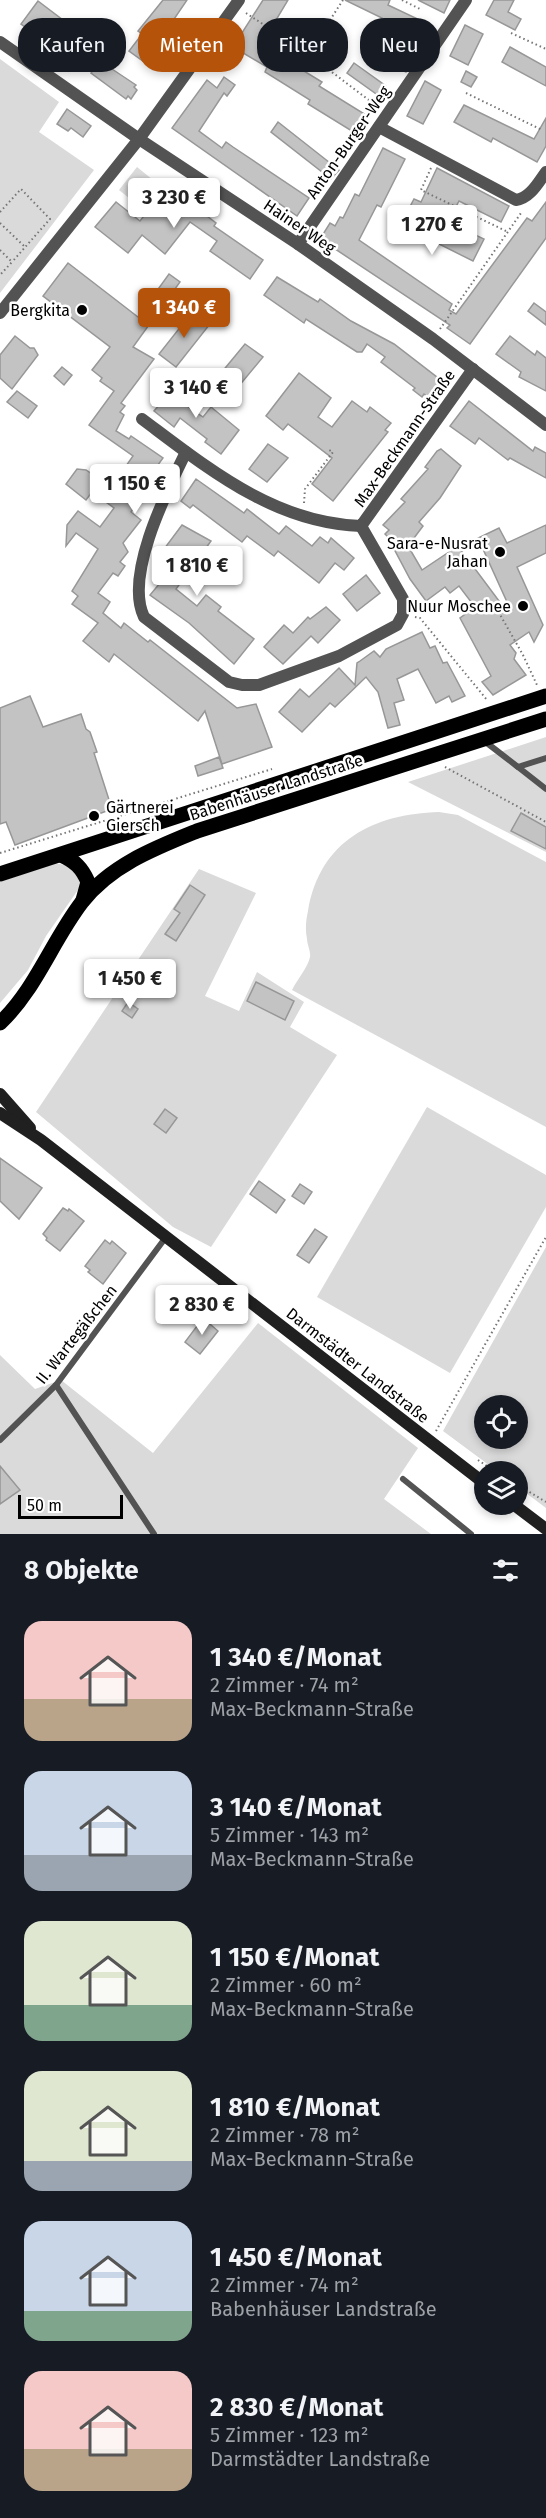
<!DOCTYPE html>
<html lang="de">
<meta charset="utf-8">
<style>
:root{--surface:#171b24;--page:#20242c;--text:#f1f3f6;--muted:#9ea1a6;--accent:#b45309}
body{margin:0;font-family:"Fira Sans",sans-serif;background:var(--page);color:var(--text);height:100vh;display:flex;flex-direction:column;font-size:22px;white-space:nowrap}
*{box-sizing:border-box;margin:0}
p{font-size:20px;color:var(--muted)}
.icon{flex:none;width:33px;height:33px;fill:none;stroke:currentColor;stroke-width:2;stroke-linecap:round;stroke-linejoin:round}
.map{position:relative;height:1534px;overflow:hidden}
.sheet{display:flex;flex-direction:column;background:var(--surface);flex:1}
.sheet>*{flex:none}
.banner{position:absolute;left:18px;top:18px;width:510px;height:54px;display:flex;gap:12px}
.tools{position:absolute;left:474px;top:1395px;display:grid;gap:12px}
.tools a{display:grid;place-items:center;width:54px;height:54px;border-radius:50%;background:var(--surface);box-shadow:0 3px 9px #0003;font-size:30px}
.scale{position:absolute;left:18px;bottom:15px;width:105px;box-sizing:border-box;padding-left:6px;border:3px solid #000;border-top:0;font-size:16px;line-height:21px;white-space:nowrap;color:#000;-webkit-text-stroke:4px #fff;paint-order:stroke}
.price{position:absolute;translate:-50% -51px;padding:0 14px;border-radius:6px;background:#fff;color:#222;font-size:20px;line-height:39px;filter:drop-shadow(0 2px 3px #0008)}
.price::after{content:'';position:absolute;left:50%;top:36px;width:18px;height:14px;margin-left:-9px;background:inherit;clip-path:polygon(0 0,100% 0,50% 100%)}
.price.current{background:var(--accent);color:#fff}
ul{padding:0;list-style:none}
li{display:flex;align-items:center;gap:18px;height:150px;padding:0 24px}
li span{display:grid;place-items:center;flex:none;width:168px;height:120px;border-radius:18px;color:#555}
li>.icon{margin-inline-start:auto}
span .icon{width:72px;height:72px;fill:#fffc;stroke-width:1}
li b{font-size:26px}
h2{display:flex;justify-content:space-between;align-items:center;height:72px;padding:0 24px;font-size:26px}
.chip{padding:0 21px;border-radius:24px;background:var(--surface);box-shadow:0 3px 9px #0003;font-size:21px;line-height:54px}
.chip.current{background:var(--accent);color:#fff}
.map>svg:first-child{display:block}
</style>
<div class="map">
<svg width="546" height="1534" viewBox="0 0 546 1534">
<rect width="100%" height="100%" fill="#fff"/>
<g fill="#dadada" fill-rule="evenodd">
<polygon points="0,59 59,102 39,132 94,170 0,293"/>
<polygon points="137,167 153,180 148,187 142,181 129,198 119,190"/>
<polygon points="546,737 546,852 408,782"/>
<path d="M439 812 458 815 546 862V1127L292 990C297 980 308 967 310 957 311 952 307 944 307 939 305 929 306 920 308 911 320 840 374 814 439 812Z"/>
<polygon points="56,863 72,867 82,884 46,936 28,970 0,1003 0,882"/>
<polygon points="199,869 256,893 205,996 239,1011 257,972 304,1002 290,1027 337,1055 211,1247 173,1227 36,1112"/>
<polygon points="427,1107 546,1175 546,1207 450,1373 317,1297"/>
<path d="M546 1247V1508L518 1487V1472L497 1471 443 1431ZM484 1406H518V1438H484Z"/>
<polygon points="258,1323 418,1448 384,1499 431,1534 0,1534 0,1355 35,1389 61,1380 153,1453"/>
</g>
<g fill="#c3c3c3" stroke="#979797" stroke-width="1.5">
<polygon points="163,0 187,0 166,31 159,26 150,39 138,31"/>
<polygon points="263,0 288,0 264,40 278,49 276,54 322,82 319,86 366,115 355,133 308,104 310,100 265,72 267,67 233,47"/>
<polygon points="345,0 390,0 388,5 422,21 414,39 379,22 382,18"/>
<polygon points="418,0 450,0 444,13"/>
<polygon points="494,0 514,0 508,12 521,19 515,30 486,15"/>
<polygon points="38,1 80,33 63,55 21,24"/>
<polygon points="465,25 483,34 468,65 450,56"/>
<polygon points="139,38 157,51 147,64 129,51"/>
<polygon points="379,47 410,61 406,72 374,58"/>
<polygon points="510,47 546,67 546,86 502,62"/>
<polygon points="100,61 136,85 134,87 137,90 131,99 128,96 126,99 91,73"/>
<polygon points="354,63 386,86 379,96 347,73"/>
<polygon points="466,71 477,77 471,87 461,82"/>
<polygon points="224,77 235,85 227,96 224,93 199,131 222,148 226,142 233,147 309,198 297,216 172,128 207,80 217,88"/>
<polygon points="425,81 441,90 423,124 407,116"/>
<polygon points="464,105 534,139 546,118 546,146 537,162 493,138 491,142 454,122"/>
<polygon points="67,109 91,126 83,137 71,128 68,131 57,124"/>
<polygon points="278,122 339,170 331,179 271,132"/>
<polygon points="383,148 405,159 381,207 377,205 359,240 452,304 449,310 456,314 527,218 532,221 546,202 546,238 470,344 447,328 450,325 320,239 330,223 335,226 340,217 343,218 355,194 359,196"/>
<polygon points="437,168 509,206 501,222 459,201 448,222 484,239 473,261 437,243 440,238 403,220 414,199 421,202"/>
<polygon points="169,184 201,208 199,210 216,223 214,226 263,260 250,279 210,251 217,241 190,222 165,254 142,235 128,253 95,227 116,202 140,221"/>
<polygon points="68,263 138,317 169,274 180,282 133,347 154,359 121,403 125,406 120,412 124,415 116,431 129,439 131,436 163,458 137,494 142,498 131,512 141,520 123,543 128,552 120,562 125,566 118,576 113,573 98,593 110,602 103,613 121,628 124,623 148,642 150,640 237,708 256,704 272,747 222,764 205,711 198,721 114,654 109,662 83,641 98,623 72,604 78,596 72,591 98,549 76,533 66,546 67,525 78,511 100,527 114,508 92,492 86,500 66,484 77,469 86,470 101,480 107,471 117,479 133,456 89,425 114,391 100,381 102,378 92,370 110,347 43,296"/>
<polygon points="277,277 318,302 320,299 351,321 394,344 442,381 429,398 424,394 422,397 413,390 415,388 381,362 385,357 367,344 362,352 357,352 306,319 304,323 264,295"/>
<polygon points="534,303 546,312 546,325 528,311"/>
<polygon points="193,311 210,324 176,367 159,354"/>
<polygon points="15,336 30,348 34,348 38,355 12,389 0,378 0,355"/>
<polygon points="510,336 535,355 537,351 546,358 546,391 519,377 521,372 496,354"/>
<polygon points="245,344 263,357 229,398 212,384"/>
<polygon points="62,367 72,375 64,385 54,376"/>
<polygon points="299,373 331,398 318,417 332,427 352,401 367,412 370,407 391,423 385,430 388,432 333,501 312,484 332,458 288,424 283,430 266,416"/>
<polygon points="169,384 190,400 186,405 203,417 211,407 239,430 221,454 205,442 207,439 180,418 174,427 154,411 160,404 156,401"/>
<polygon points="17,391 37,406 28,418 7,402"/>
<polygon points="469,401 533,451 535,447 546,453 546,478 510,458 508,460 479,438 475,444 450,426"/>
<polygon points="268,444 288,458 267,482 249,469"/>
<polygon points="441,449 461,466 440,498 419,522 423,526 408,546 422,570 458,546 502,605 507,602 478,538 499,528 507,543 546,525 546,553 517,567 543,625 534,642 529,632 510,645 516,653 514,659 526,675 493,695 482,682 491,676 460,618 475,607 459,586 450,593 445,587 426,601 410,579 393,547 395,544 385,534 389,530 383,525 405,502 401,499 428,469 425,467 437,451"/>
<polygon points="196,479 244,513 247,509 279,534 286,526 312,546 320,537 328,543 331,538 354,558 344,570 335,563 319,583 278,551 274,556 247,536 242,542 193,505 190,508 181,501"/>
<polygon points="182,525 211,541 176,589 197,606 206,595 221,607 218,611 254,639 234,664 189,623 150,595 160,583 155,578 170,559 167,556 169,553 164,549"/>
<polygon points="366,575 380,593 357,611 343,594"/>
<polygon points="326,607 340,620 318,643 311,636 283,664 264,647 284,625 293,633 308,617 310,619"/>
<polygon points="422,632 430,648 435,646 443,663 447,662 465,696 452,702 449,696 436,703 418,669 397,679 404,700 394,703 400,725 388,728 378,692 366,677 335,707 330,703 302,732 279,712 300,689 309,697 339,668 355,685 357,663 360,661 374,651 380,657 386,649"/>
<polygon points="30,696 43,727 81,714 86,729 90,732 97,752 94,753 112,809 15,845 6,822 0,824 0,708"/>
<polygon points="219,757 223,768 198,776 195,766"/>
<polygon points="521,813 546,827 546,849 511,831"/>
<polygon points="190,885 205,895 176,941 165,934 180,913 174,909"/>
<polygon points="256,982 294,1001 285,1020 247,1001"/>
<polygon points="128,1002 138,1009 132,1018 122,1011"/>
<polygon points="165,1109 177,1118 166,1133 154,1124"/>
<polygon points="0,1158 42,1188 19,1219 0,1201"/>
<polygon points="259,1181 285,1200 276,1213 250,1194"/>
<polygon points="300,1184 312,1192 304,1204 292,1196"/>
<polygon points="63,1208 68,1211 69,1209 84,1221 60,1251 46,1240 47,1238 43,1234"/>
<polygon points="315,1229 327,1237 309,1263 297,1255"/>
<polygon points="105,1240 110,1244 112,1241 126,1253 103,1284 88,1272 90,1270 85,1266"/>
<polygon points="203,1318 218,1331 200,1354 185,1342"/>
<polygon points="0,1466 20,1490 0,1504"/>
</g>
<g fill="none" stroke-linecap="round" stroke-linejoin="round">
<g stroke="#757575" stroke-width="2" stroke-dasharray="1.5 3" stroke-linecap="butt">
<polyline points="343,0 308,54 378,107"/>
<polyline points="402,0 422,10"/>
<polyline points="246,13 308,54"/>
<polyline points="511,33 546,49"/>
<polyline points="466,93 542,130"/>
<polyline points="431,168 421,190 508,232"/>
<polyline points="0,212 21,189 50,219 12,262"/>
<polyline points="0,223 25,247"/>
<polyline points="0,250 12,262 0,275"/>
<polyline points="440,329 521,213"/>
<polyline points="304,503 305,489 333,452 327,449"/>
<polyline points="494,604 523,655 537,685"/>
<polyline points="415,617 420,618 487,700"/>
<polyline points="445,767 546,822"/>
<polyline points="0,853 272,769"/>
<polyline points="436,1431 546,1237"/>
<polyline points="478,1460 496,1472"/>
<polyline points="518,1485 546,1502"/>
</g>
<g stroke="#535353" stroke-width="6">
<polyline points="483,740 518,767"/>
<polyline points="546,758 518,767 546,789"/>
<polyline points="56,1385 154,1534"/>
<polyline points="0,1440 56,1385 166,1237"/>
<polyline points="403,1479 471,1534"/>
</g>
<g stroke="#535353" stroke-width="12">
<polyline points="0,42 139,139 298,244 433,339 546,425"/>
<path d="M379 127 516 200C530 198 538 183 546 172"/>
<polyline points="298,244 466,0"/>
<polyline points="0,313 139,139 239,0"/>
<path d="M142 419C209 469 274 523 361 526L473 369"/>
<path d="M186 452C167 491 124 575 144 617L229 682 242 685H259L339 656 397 625 403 614V599L361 526"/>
</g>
<g stroke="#202020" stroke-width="12">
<polyline points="0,1094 30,1128"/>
<polyline points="0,1113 41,1140 484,1483"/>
<polyline points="513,1504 546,1529"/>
</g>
<g stroke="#000" stroke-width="15">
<path d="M61 855C75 861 82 868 88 882L83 900"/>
<polyline points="0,874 546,696"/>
<path d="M0 1023C36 989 52 941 82 902 111 865 155 848 197 831L546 719"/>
</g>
</g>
<g fill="#000" stroke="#fff" stroke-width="2">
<circle cx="82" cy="310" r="6"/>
<circle cx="500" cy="552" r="6"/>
<circle cx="523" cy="606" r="6"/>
<circle cx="94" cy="816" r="6"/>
</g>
<g text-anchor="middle" stroke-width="5" stroke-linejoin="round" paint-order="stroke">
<g font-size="16" fill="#000" stroke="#fff">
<text transform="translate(348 142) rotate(-55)" y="6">Anton-Burger-Weg</text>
<text transform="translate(300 226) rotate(34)" y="6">Hainer Weg</text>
<text transform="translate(404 438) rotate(-55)" y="6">Max-Beckmann-Straße</text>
<text transform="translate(276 787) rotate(-18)" y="6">Babenhäuser Landstraße</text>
<text transform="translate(76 1334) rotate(-52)" y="6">II. Wartegäßchen</text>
<text transform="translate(358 1365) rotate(38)" y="6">Darmstädter Landstraße</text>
</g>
<g font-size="16" fill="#000" stroke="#fff" text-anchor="end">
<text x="70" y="316">Bergkita</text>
<text x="488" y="549">Sara-e-Nusrat<tspan x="488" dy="18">Jahan</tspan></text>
<text x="511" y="612">Nuur Moschee</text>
<text x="106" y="813" text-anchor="start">Gärtnerei<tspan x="106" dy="18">Giersch</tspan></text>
</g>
</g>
</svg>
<div class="tools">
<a><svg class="icon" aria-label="locate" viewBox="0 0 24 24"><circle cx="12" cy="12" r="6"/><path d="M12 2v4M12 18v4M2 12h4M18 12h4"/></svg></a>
<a><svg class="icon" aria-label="layers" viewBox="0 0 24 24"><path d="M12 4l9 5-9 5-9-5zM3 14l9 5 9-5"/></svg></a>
</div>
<div class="scale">50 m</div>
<b class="price" style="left:174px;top:229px">3 230 €</b>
<b class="price" style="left:432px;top:256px">1 270 €</b>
<b class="price current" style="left:184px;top:339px">1 340 €</b>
<b class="price" style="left:196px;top:419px">3 140 €</b>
<b class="price" style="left:135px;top:515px">1 150 €</b>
<b class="price" style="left:197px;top:597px">1 810 €</b>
<b class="price" style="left:130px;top:1010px">1 450 €</b>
<b class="price" style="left:202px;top:1336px">2 830 €</b>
<div class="banner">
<a class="chip">Kaufen</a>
<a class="chip current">Mieten</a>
<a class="chip">Filter</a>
<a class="chip">Neu</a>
</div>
</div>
<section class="sheet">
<h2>8 Objekte<svg class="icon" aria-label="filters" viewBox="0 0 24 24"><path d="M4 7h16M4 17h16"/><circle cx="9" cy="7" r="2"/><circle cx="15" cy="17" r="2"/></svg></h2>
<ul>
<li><span style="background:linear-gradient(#f6c9c9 65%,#b9a48a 0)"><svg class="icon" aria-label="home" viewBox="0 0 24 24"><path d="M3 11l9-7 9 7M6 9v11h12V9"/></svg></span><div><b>1 340 €/Monat</b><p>2 Zimmer · 74 m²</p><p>Max-Beckmann-Straße</p></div></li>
<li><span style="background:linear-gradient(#c9d6e8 70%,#9aa5b1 0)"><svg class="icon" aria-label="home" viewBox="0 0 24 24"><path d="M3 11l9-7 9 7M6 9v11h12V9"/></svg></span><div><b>3 140 €/Monat</b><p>5 Zimmer · 143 m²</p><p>Max-Beckmann-Straße</p></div></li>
<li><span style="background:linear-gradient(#dfe7d0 70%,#7fa58c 0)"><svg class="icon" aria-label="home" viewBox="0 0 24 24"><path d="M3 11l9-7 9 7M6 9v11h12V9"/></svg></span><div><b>1 150 €/Monat</b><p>2 Zimmer · 60 m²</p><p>Max-Beckmann-Straße</p></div></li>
<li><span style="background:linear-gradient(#dfe7d0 75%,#9aa5b1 0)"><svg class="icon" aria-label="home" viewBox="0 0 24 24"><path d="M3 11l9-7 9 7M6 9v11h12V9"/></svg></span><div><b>1 810 €/Monat</b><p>2 Zimmer · 78 m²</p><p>Max-Beckmann-Straße</p></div></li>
<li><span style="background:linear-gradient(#c9d6e8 75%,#7fa58c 0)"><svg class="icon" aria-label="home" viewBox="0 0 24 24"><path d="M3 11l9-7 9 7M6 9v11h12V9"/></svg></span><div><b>1 450 €/Monat</b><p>2 Zimmer · 74 m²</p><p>Babenhäuser Landstraße</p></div></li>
<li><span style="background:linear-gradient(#f6c9c9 65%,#b9a48a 0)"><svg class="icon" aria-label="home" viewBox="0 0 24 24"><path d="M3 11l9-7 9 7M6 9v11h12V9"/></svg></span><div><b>2 830 €/Monat</b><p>5 Zimmer · 123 m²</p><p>Darmstädter Landstraße</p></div></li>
</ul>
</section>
